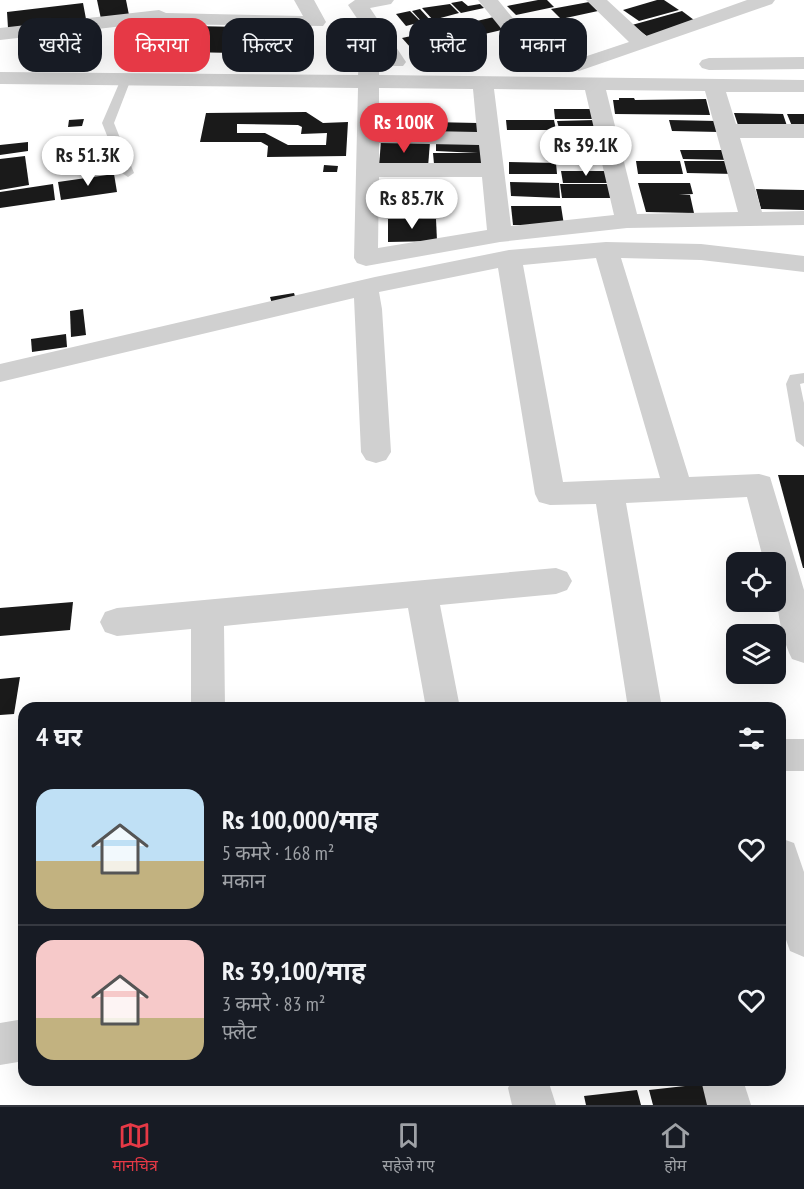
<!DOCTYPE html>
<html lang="hi">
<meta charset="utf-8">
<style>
:root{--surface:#171b24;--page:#242831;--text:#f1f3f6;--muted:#9ea1a6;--line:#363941;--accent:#e63946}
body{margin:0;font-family:"PT Sans Narrow","Noto Sans Devanagari",sans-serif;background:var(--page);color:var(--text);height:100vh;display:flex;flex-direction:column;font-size:22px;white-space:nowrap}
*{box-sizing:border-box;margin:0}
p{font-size:20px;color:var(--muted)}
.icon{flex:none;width:33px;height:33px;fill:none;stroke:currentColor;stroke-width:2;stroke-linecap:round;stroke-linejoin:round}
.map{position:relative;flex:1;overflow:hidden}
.details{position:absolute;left:18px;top:702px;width:768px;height:384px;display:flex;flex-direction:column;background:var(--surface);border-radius:18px;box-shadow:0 6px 24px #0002}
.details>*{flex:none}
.guide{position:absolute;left:18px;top:18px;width:768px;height:54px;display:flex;gap:12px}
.tools{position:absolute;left:726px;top:552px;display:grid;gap:12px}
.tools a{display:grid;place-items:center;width:60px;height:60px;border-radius:12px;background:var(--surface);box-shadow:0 6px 24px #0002;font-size:30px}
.price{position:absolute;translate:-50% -51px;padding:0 14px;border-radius:21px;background:#fff;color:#222;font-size:20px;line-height:39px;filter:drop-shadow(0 2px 3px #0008)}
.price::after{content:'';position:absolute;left:50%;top:36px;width:18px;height:14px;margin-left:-9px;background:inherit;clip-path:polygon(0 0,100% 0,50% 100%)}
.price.selected{background:var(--accent);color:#fff}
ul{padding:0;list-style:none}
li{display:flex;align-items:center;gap:18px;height:150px;padding:0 18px}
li+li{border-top:2px solid var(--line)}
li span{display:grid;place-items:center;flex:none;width:168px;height:120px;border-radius:18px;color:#555}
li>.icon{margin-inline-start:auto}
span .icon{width:72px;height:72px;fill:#fffc;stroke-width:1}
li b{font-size:26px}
h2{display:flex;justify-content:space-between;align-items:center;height:72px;padding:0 18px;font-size:26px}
.chip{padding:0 21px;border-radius:18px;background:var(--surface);box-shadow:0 6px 24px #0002;font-size:21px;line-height:54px}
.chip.selected{background:var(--accent);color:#fff}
.dock{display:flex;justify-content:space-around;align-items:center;height:84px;border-top:2px solid var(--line);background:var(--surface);font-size:16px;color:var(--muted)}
.dock a{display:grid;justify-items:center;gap:3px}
.dock .selected{color:var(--accent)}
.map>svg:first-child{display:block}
</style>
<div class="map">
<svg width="804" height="1105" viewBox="0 0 804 1105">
<rect width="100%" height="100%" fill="#fff"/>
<g fill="#1a1a1a" fill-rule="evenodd">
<polygon points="97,0 126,0 129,15 101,19"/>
<polygon points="538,0 547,0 554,7 516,15 507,6"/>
<polygon points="657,0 664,0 679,10 639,21 623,10"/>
<polygon points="462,1 468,6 480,4 484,8 461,13 451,3"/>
<polygon points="589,2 598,11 561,19 551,9"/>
<polygon points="83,3 86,19 8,28 7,12"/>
<polygon points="450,4 459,13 433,20 422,8"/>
<polygon points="420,9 431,21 422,22 412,11"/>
<polygon points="410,11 421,22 406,26 396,14"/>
<polygon points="682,11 698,23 648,37 632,25"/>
<polygon points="494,17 506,29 467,38 455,26"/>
<polygon points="193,26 240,27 235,53 186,52"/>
<polygon points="453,27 462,36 411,48 402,38"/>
<polygon points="619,98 634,98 635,100 706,99 710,115 615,114 613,100 619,100"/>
<polygon points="554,109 595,109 597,119 555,119"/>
<path d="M306 112 323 123 348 122 346 156 267 157 268 146 261 142H200L206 113ZM237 124 298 125 302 127 301 134 327 133 326 145H288L265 133H237Z"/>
<polygon points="734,113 783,114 787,126 738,125"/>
<polygon points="787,114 804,114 804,126 792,126"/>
<polygon points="84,119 82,126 68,127 69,120"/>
<polygon points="506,120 554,120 556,130 507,130"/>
<polygon points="595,120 597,128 559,128 557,121"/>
<polygon points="669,120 716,121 719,132 672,131"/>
<polygon points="430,122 478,123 478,135 430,134"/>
<polygon points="557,130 600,130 602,140 558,139"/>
<polygon points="381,141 430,142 428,167 379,166"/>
<polygon points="436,141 484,141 482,164 434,164 433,153 478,153 436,151"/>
<polygon points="553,141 602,141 604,153 555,152"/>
<polygon points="28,142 28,151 0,155 0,145"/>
<polygon points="680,150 727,150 730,160 683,159"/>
<polygon points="25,156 29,185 0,190 0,159"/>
<polygon points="636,161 680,161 683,174 638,174"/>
<polygon points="684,161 731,161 735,174 687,173"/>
<polygon points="509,162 556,163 557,174 509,174"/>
<polygon points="324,165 338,166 337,172 323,172"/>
<polygon points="561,171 609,171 612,183 563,183"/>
<polygon points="114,174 117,192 61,200 58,182"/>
<polygon points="510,182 559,183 560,198 511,196"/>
<polygon points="638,183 690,183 693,194 679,195 690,195 694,213 646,212"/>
<polygon points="53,184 55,200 0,208 0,192"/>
<polygon points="560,184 609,184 611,198 562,198"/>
<polygon points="756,189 804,190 804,210 761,209"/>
<polygon points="438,194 439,204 383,205 383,195"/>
<rect x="386" y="206" width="52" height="11"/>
<polygon points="511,206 561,206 564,225 513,225"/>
<polygon points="388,219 436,219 437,241 388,242"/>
<polygon points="294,293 297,303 273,307 270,297"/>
<polygon points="83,309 86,335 71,337 70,311"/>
<polygon points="66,334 67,347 32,352 31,339"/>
<polygon points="778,475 804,475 804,568 803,568"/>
<polygon points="73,602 70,630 0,636 0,608"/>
<polygon points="20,677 14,714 0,715 0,679"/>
<polygon points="703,1084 708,1105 653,1105 649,1090"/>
<polygon points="637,1090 641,1105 586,1105 584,1096"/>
</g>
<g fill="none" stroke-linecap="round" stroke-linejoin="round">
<g fill="#d0d0d0" fill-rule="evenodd">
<polygon points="126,76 131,79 114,123 134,173 128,177 122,173 102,123 121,79"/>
<polygon points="804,373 804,383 800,384 804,403 804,447 796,441 786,384 790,375"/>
</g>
<g fill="#d0d0d0" fill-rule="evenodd">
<polygon points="294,0 314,0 326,22 323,26 141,24 0,40 0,28 159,10 166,13 303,16"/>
<polygon points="394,0 391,4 370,8 406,62 403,66 389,66 348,5 355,0"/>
<polygon points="478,0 498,0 548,61 551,65 548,69 534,69"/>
<polygon points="586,0 607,0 646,36 747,0 775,0 772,4 579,71 572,69 569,65 572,61 629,42"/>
<path d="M369 56 376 58 379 62V75L804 80V92H726L736 124H804V138H740L762 212 804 211V225L627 228 500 242 366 266 357 263 354 258 358 88 0 84V72L358 75 359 62 362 58ZM379 88 473 89 477 132 379 130ZM494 89 585 90 614 215 511 226ZM606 90 705 91 738 212 637 214ZM379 143 479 145 481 163H379ZM379 177H482L487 230 378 248Z"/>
<polygon points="804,57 804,69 709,70 702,68 699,64 702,60 709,58"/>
<path d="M606 242 701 244 804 256V272L701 260 621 258 689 477 759 474 770 477 804 590V663L792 659C777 628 776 596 776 562H764L747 497 626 503 662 708H628L596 504 550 505 539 502 535 494 498 268 379 292 382 309 391 452 386 460 376 463 366 460 361 452 354 298 0 382V364L375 277 509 250ZM596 258 660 478 563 482 523 265Z"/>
<polygon points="556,568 567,572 572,581 567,590 556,594 440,605 460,708 426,708 408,608 224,626 225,708 191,708 191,629 117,636 105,632 100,622 105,612 117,608"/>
<rect x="780" y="739" width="24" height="32"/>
<polygon points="780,838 794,843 804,872 804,957 790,951 780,923"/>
<polygon points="24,1019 24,1061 0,1065 0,1023"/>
<polygon points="512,1080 548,1080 556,1105 512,1105 508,1088"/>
<polygon points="701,1080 743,1080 751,1105 707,1105"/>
</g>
</g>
</svg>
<div class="tools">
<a><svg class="icon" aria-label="locate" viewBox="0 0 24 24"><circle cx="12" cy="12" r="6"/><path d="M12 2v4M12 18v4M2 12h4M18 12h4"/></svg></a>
<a><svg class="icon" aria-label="layers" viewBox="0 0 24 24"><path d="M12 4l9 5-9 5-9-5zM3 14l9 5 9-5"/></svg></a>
</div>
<b class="price selected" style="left:404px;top:154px">Rs 100K</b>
<b class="price" style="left:586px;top:177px">Rs 39.1K</b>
<b class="price" style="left:88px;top:187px">Rs 51.3K</b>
<b class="price" style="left:412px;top:230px">Rs 85.7K</b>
<div class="guide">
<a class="chip">खरीदें</a>
<a class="chip selected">किराया</a>
<a class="chip">फ़िल्टर</a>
<a class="chip">नया</a>
<a class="chip">फ़्लैट</a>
<a class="chip">मकान</a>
</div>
<section class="details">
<h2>4 घर<svg class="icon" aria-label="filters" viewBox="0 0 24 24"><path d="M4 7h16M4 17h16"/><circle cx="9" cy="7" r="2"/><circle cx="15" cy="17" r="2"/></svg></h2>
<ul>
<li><span style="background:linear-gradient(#bfe0f5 60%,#c2b280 0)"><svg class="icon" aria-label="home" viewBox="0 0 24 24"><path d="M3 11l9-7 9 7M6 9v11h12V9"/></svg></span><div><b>Rs 100,000/माह</b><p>5 कमरे · 168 m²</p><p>मकान</p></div><svg class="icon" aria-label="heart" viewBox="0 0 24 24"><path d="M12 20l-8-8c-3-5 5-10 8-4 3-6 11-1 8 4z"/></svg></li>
<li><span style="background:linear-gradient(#f6c9c9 65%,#c2b280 0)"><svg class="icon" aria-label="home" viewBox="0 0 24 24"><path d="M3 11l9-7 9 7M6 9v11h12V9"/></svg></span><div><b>Rs 39,100/माह</b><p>3 कमरे · 83 m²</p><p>फ़्लैट</p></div><svg class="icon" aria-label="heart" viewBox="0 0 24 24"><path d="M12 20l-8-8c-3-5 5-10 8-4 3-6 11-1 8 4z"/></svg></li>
</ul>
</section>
</div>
<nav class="dock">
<a class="selected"><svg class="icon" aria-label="map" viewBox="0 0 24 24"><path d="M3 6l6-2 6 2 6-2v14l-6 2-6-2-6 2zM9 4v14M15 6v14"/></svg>मानचित्र</a>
<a><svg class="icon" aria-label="saved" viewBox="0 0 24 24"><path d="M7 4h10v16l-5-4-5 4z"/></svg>सहेजे गए</a>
<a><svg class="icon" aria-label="home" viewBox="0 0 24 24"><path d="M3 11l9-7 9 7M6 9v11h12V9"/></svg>होम</a>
</nav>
